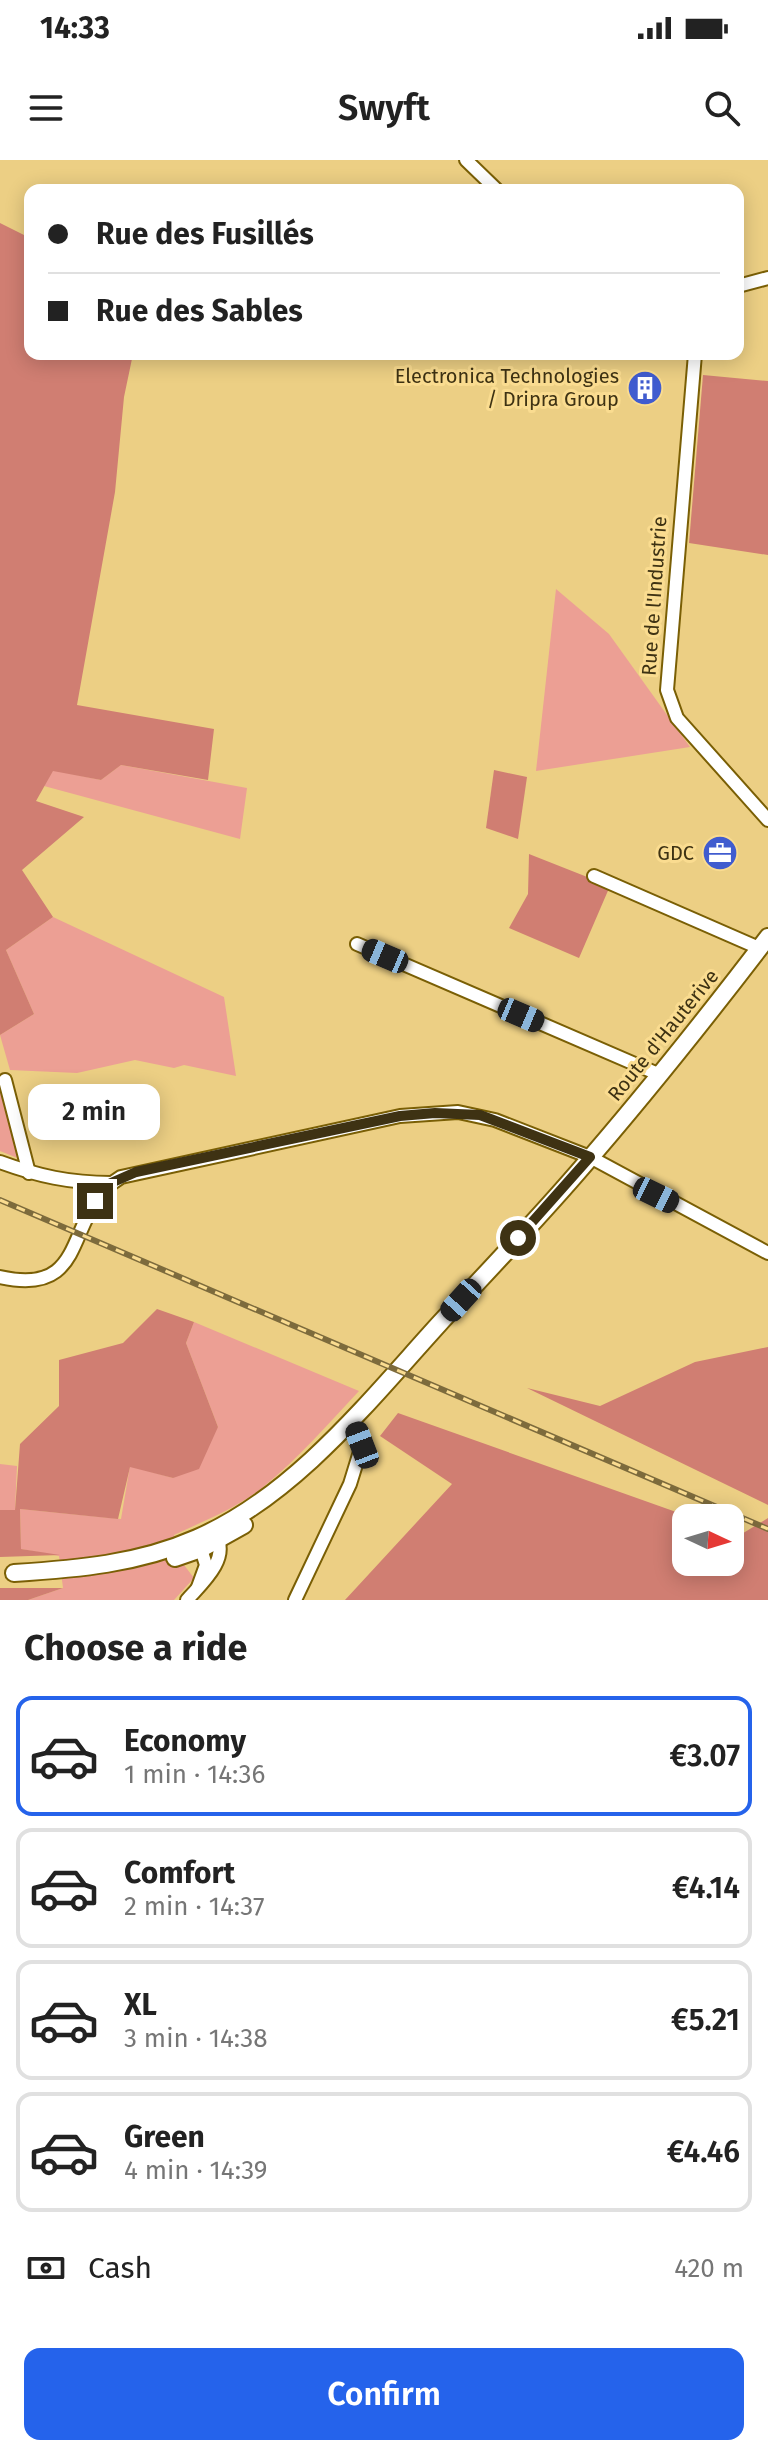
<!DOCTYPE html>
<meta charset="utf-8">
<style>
:root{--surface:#fff;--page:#f2f2f2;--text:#222;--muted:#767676;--line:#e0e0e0;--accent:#2563eb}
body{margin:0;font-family:"Fira Sans",sans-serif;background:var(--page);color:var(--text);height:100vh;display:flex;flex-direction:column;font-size:30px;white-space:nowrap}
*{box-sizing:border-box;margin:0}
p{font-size:26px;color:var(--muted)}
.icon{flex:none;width:44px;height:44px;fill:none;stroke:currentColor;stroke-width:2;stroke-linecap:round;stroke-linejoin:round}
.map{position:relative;height:1440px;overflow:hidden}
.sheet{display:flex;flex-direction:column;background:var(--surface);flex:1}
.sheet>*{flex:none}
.guide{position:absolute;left:24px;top:24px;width:720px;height:176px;border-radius:16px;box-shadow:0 4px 20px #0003;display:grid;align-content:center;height:176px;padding:0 24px;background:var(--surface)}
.needle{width:52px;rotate:94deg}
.fabs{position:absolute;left:672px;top:1344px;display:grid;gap:16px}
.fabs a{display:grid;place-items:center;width:72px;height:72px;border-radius:16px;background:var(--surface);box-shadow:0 4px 20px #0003;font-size:40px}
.end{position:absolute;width:36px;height:36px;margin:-18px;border:10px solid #3e3213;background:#fff;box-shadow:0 0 0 4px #fff}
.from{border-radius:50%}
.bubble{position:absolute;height:56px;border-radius:16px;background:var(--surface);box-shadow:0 4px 20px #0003;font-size:26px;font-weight:600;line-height:56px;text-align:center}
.car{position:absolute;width:24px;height:48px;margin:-24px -12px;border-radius:10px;box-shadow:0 0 6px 2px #0007;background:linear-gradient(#222 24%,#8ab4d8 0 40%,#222 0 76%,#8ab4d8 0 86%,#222 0)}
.guide b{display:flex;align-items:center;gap:28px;height:76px;font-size:30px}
.guide b+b{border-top:2px solid var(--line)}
.guide i{width:20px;height:20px;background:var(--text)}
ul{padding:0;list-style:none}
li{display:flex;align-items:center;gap:24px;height:120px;margin:0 16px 12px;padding:0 8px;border:4px solid var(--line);border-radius:16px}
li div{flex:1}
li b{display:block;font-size:30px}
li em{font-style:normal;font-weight:600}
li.selected{border-color:var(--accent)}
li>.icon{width:72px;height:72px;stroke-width:1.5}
h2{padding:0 24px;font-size:36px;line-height:96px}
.pay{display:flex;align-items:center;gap:20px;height:88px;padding:0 24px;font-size:30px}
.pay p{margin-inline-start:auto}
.cta{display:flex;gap:16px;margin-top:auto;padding:16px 24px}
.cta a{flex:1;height:92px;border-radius:16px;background:var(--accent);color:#fff;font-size:32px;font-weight:600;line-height:92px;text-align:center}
.status{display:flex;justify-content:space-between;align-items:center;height:56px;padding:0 40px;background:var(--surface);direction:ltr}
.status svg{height:22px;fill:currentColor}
header{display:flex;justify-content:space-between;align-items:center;height:104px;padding:0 24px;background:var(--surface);font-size:36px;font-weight:600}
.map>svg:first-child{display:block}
.green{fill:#ec9f94}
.forest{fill:#d07e72}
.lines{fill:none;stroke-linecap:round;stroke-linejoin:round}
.street-casing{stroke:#7a5f05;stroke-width:16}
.secondary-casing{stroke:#7a5f05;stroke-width:20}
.street{stroke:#fff;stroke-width:12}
.secondary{stroke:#fff;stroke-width:16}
.rail-casing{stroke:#7d6b3c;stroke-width:6}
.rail{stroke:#fadc90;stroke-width:3;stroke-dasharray:9;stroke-linecap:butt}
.route{stroke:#3e3213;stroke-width:10}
.labels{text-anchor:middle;stroke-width:6;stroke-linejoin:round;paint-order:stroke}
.poi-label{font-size:20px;fill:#3e3213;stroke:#fadc90;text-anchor:end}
.street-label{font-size:20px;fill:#3e3213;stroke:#fadc90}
</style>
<div class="status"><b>14:33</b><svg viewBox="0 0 49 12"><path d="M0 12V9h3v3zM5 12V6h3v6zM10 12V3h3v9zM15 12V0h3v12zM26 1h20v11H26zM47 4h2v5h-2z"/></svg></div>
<header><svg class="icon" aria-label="menu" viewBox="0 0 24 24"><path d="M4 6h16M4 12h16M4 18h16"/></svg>Swyft<svg class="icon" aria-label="search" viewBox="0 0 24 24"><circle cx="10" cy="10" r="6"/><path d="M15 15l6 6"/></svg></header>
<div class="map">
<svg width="768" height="1440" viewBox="0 0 768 1440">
<rect width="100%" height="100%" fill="#eccf84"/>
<!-- green -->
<g class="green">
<polygon points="556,429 609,474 690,587 536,611"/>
<polygon points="121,605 247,628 240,679 44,626 53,610 101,620"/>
<polygon points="53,757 224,837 236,916 184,905 174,908 135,900 77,913 10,910 0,875 34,854 6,790"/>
<polygon points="0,920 20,999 0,991"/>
<path d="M194,1162l165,69c-31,33 -61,68 -97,97 -26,20 -58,33 -88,47l10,30 10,13 -20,22h-146l35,-12 -4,-32 -38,-7 -1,-40 101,10 9,-53 43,12 45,-51 -32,-84z"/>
<polygon points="0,1304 17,1306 15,1350 0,1350"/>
</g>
<!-- forest -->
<g class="forest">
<polygon points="0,63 30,78 30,194 133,194 124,237 115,332 77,545 214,569 208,620 121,605 101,620 53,611 36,641 84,657 22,710 53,757 6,790 34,854 0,875"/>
<polygon points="703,215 768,221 768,395 689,383"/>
<polygon points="494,610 527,617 518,679 486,668"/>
<polygon points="529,694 610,726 579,798 509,768 528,734"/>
<polygon points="157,1149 194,1162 186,1183 218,1267 199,1309 173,1318 130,1307 118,1359 20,1349 21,1389 60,1395 0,1397 0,1350 15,1350 20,1284 59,1246 59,1200 123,1183"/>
<polygon points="768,1187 768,1345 527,1228 600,1246 695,1202"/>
<polygon points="398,1253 693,1358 686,1358 686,1402 730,1402 730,1371 740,1375 768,1358 768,1440 345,1440 452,1324 380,1276"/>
<polygon points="0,1428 63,1428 28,1440 0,1440"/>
</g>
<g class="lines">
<defs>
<g id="street">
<polyline points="466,0 497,30"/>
<polyline points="738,126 768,118"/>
<polyline points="695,194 667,530 677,558 768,660"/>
<polyline points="594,716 759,788"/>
<polyline points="357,784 658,914"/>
<polyline points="5,920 29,1013"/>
<path d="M0,1002c38,14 70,21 111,21"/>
<path d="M0,1117c93,21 62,-65 121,-100l279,-61 58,-4 37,8 95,37 178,96"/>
<polyline points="198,1427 206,1405 201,1389 205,1386"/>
<path d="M187,1440c14,-16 43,-41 29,-64"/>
<polyline points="295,1440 350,1324 362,1285 350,1260"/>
</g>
<g id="secondary">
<polyline points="175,1398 201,1389 244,1365"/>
<path d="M14,1413c63,-4 124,-9 183,-35 97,-42 172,-137 242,-214 47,-51 94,-100 139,-152 66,-76 129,-155 190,-235"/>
</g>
</defs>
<!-- street casing -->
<use href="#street" class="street-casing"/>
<!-- secondary casing -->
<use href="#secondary" class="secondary-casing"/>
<!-- street -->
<use href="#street" class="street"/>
<!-- secondary -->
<use href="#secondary" class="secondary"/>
<defs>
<polyline id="rail" points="0,1040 768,1369"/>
</defs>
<!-- rail casing -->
<use href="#rail" class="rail-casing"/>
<!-- rail -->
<use href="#rail" class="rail"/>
</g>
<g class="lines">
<!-- route -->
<polyline class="route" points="95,1041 111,1023 136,1012 400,956 435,953 480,955 590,997 518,1078"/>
</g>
<!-- icons -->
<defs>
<symbol id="building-disc" viewBox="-11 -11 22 22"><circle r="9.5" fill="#405ccf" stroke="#fadc90"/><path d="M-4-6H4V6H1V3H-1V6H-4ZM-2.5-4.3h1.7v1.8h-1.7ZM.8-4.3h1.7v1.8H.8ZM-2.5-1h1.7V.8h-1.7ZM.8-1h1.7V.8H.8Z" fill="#fff"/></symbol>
<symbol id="office-disc" viewBox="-11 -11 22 22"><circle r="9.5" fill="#405ccf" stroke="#fadc90"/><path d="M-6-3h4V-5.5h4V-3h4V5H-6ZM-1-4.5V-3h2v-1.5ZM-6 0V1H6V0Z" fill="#fff"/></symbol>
</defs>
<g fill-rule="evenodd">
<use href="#building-disc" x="625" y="208" width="40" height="40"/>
<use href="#office-disc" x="700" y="673" width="40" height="40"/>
</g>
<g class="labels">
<!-- poi labels -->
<g class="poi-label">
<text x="619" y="223">Electronica Technologies<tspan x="619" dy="23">/ Dripra Group</tspan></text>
<text x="694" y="700">GDC</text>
</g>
<!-- street labels -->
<g class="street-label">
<text transform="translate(654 436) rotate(-86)" y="7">Rue de l'Industrie</text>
<text transform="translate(663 875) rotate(-51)" y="7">Route d'Hauterive</text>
</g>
</g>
</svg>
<div class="fabs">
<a><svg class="needle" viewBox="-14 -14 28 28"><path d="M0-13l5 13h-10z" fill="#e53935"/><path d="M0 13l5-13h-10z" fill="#767676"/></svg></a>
</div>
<i class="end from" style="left:518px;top:1078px"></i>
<i class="end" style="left:95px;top:1041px"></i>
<div class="bubble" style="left:28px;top:924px;width:132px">2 min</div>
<i class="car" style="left:385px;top:796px;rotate:293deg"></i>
<i class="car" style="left:521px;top:855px;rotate:113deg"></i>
<i class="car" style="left:656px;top:1035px;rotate:116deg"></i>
<i class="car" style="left:461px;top:1140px;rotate:222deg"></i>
<i class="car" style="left:362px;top:1285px;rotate:339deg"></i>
<div class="guide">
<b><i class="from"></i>Rue des Fusillés</b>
<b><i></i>Rue des Sables</b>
</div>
</div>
<section class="sheet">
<h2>Choose a ride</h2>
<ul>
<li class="selected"><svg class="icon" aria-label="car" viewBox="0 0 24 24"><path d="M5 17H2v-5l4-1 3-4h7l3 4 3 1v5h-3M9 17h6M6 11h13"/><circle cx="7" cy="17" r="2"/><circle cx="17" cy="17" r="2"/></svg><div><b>Economy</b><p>1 min · 14:36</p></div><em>€3.07</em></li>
<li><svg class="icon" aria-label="car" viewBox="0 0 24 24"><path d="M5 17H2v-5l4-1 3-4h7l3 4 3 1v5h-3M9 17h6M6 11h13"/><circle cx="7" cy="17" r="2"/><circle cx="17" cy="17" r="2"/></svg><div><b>Comfort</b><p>2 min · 14:37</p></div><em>€4.14</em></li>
<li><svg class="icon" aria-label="car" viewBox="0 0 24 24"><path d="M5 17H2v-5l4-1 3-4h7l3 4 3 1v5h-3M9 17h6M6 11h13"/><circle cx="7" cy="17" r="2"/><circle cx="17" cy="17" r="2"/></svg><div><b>XL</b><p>3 min · 14:38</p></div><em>€5.21</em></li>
<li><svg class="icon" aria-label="car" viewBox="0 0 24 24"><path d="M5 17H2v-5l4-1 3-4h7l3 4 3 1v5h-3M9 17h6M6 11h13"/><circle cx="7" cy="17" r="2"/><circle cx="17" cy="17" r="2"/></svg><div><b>Green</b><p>4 min · 14:39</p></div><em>€4.46</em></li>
</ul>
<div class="pay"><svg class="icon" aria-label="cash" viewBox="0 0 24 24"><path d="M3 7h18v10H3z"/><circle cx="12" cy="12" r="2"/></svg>Cash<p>420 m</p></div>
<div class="cta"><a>Confirm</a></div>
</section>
